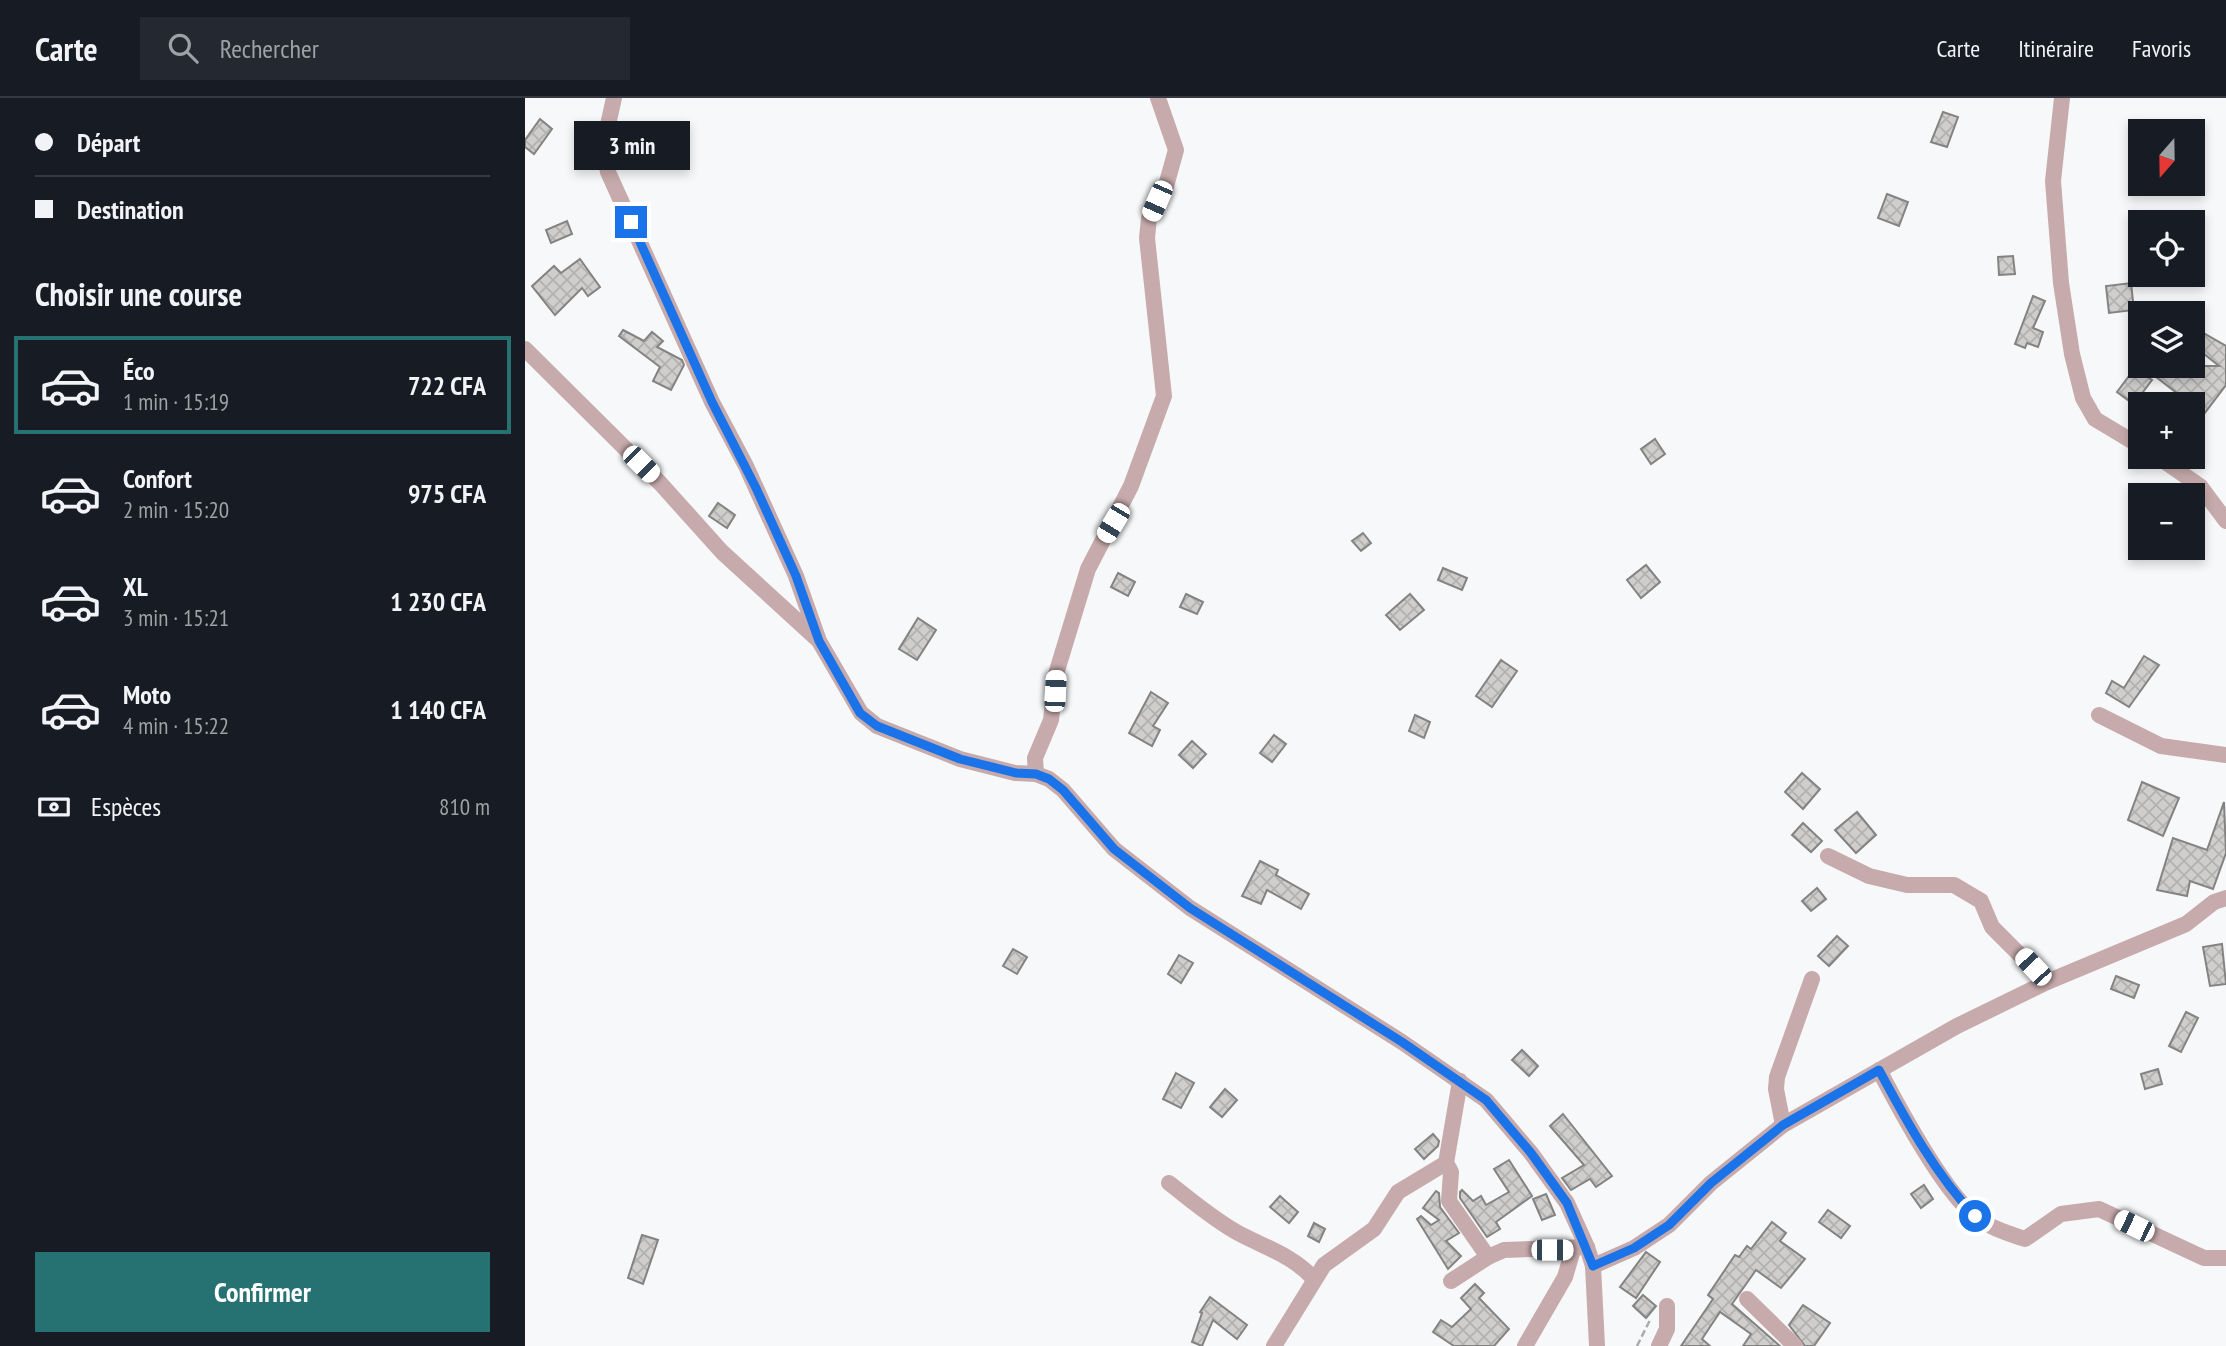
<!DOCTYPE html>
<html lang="fr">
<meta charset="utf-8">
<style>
:root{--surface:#171b24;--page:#242831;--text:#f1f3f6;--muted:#9ea1a6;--line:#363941;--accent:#267172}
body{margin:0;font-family:"PT Sans Narrow",sans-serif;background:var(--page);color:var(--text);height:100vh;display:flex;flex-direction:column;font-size:26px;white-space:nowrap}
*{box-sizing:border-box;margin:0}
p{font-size:23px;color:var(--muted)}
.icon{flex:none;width:38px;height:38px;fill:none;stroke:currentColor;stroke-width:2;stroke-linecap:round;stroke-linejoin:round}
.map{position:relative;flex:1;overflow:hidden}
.sheet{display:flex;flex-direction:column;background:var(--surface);width:525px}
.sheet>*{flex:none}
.guide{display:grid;align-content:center;height:154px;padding:0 35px;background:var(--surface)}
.needle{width:46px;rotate:200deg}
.controls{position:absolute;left:1603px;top:21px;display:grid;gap:14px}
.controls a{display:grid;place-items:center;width:77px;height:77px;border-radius:0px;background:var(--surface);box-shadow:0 4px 10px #0003;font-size:35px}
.end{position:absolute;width:32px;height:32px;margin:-16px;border:9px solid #1a73e8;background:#fff;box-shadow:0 0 0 4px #fff}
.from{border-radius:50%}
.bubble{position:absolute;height:49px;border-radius:0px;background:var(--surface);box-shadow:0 4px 10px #0003;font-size:23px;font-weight:700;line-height:49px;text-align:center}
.car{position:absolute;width:21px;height:42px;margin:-21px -10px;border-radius:9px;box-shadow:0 0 5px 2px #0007;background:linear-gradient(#fff 24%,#345 0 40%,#fff 0 76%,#345 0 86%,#fff 0)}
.guide b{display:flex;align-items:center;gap:24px;height:66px;font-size:26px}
.guide b+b{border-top:2px solid var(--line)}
.guide i{width:18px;height:18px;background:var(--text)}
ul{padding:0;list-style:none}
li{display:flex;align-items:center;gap:21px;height:98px;margin:0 14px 10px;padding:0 21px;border:4px solid transparent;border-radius:0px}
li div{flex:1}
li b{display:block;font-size:26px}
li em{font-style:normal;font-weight:700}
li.selected{border-color:var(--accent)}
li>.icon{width:63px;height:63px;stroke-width:1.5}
h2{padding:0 35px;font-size:32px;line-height:84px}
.pay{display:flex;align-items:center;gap:18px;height:77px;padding:0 35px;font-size:26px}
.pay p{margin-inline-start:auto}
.cta{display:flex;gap:14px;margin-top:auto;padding:14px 35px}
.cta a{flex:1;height:80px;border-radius:0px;background:var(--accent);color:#fff;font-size:28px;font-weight:700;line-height:80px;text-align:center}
header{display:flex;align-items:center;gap:42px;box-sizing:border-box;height:98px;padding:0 35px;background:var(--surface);border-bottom:2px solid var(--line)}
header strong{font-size:33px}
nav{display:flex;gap:38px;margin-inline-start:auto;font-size:24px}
.search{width:490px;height:63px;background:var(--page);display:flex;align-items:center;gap:18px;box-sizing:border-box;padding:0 24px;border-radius:0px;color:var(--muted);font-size:26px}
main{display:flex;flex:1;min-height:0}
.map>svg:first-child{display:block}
.building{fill:url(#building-cross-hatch);stroke:#848382;stroke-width:2}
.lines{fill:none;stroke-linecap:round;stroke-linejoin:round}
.path{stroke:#aaabac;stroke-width:2.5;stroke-dasharray:7 3.5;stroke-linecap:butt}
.street{stroke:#c7abac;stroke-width:16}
.route{stroke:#1a73e8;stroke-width:9}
</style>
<header>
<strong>Carte</strong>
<div class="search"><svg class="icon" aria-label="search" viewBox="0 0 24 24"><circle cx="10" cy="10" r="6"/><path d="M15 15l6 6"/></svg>Rechercher</div>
<nav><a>Carte</a><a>Itinéraire</a><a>Favoris</a></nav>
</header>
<main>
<section class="sheet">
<div class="guide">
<b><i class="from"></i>Départ</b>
<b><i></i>Destination</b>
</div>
<h2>Choisir une course</h2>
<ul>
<li class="selected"><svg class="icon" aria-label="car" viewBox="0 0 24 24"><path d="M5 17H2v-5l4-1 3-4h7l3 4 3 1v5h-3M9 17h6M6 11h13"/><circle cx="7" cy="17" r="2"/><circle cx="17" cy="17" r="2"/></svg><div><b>Éco</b><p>1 min · 15:19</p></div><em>722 CFA</em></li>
<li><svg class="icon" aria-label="car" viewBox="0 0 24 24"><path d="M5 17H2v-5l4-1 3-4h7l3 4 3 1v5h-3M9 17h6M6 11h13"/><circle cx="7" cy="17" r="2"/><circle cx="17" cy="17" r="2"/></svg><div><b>Confort</b><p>2 min · 15:20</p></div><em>975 CFA</em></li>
<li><svg class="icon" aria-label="car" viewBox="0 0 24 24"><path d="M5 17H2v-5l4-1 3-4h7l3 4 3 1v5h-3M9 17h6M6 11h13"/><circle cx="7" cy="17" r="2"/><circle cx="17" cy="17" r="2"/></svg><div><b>XL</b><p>3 min · 15:21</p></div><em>1 230 CFA</em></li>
<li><svg class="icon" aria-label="car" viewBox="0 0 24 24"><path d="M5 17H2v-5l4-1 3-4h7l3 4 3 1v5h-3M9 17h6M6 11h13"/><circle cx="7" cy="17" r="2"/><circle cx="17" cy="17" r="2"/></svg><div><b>Moto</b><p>4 min · 15:22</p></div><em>1 140 CFA</em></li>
</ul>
<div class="pay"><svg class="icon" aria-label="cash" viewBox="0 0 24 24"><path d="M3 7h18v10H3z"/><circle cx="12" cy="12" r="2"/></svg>Espèces<p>810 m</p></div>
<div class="cta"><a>Confirmer</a></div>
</section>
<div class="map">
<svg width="1701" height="1248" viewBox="0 0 1701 1248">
<defs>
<pattern id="building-cross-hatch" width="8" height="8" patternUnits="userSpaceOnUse" patternTransform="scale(1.75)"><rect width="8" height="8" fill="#cfcecd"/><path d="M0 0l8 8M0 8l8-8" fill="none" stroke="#b1b1b0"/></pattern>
</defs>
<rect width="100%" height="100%" fill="#f7f8f9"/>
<!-- building -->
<g class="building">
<polygon points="1418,14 1433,19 1422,49 1406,44"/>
<polygon points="15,21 27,31 9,56 0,49 0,42"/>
<polygon points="1362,96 1383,104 1374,128 1353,120"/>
<polygon points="42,123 47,136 26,145 21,132"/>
<polygon points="1488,158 1490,176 1474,177 1473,159"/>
<polygon points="55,161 75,189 63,198 57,190 30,217 7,188 29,168 36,175"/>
<polygon points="1606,185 1609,212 1584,215 1581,188"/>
<polygon points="1508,198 1520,203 1508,230 1518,234 1513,249 1502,245 1500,250 1490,246"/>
<polygon points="1668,229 1701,248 1701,287 1679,316 1626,275 1632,268 1694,268 1668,247"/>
<polygon points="98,232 119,243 127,234 138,243 132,249 157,262 159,267 146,292 128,283 135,269 94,238"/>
<polygon points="1610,270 1627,282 1615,298 1615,311 1592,294"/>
<polygon points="1130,341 1140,356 1126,366 1116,351"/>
<polygon points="193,405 210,417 202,430 184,418"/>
<polygon points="838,435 846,445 836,453 827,443"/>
<polygon points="1121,467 1135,484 1116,500 1102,482"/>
<polygon points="918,470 942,480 937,492 913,482"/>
<polygon points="593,475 610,484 603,498 586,489"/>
<polygon points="661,496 678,504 672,516 655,509"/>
<polygon points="885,496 899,512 875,532 861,517"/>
<polygon points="393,520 411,532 392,562 374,551"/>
<polygon points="1619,558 1634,567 1604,609 1581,595 1587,583 1599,590"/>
<polygon points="976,562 992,573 967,609 951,598"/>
<polygon points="626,594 643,605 628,628 635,632 627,648 604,635"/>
<polygon points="890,617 905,624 899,640 884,633"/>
<polygon points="749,637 761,646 747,664 735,655"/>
<polygon points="667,643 681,656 668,670 654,657"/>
<polygon points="1277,675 1295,691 1278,711 1260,694"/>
<polygon points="1617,684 1654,700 1638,738 1603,722"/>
<polygon points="1699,704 1701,755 1688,791 1665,783 1662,798 1632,792 1648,740 1682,752"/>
<polygon points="1332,714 1351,737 1331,755 1310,732"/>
<polygon points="1278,725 1297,743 1286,754 1267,737"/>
<polygon points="735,763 753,772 751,777 784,796 776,811 742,792 736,806 717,798"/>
<polygon points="1292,790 1301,801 1286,813 1277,803"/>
<polygon points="1312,838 1323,848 1304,868 1293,858"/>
<polygon points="1697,846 1701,886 1685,888 1678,849"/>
<polygon points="488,851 502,859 492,876 478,868"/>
<polygon points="654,857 668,865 656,885 643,876"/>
<polygon points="1591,878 1614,887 1609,900 1586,891"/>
<polygon points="1661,914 1673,920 1656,954 1644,948"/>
<polygon points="997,952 1013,968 1004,978 987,962"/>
<polygon points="1633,971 1637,986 1620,991 1616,976"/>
<polygon points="651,975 669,985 656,1010 638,1001"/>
<polygon points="700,991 712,1002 697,1019 685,1009"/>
<polygon points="1038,1016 1087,1078 1071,1089 1065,1081 1046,1092 1037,1080 1059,1067 1025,1028"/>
<polygon points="908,1036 914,1043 913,1048 899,1061 890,1051"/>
<polygon points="984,1062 1007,1098 971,1124 975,1131 962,1139 935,1100 935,1094 937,1092 948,1103 956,1098 961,1107 984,1094 969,1071"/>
<polygon points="1399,1087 1408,1101 1396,1110 1386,1096"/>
<polygon points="911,1093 914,1095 915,1109 934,1135 921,1143 936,1158 923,1171 892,1121 896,1118 906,1127 914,1122 898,1110"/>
<polygon points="1021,1096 1030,1117 1017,1122 1008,1101"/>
<polygon points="755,1098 773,1114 764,1125 745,1109"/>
<polygon points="1303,1112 1325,1128 1316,1140 1294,1124"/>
<polygon points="1247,1124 1261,1135 1255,1143 1280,1161 1256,1190 1231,1172 1207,1206 1255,1248 1218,1248 1226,1236 1195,1214 1177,1241 1185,1248 1156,1248 1188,1201 1183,1197 1210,1157 1214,1159 1222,1148 1226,1151"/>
<polygon points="789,1125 800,1131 794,1144 783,1138"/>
<polygon points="117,1137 133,1142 118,1186 103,1180"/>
<polygon points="1121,1154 1135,1164 1111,1200 1095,1189"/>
<polygon points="950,1186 959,1195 954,1200 984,1231 969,1248 929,1248 908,1234 916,1222 927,1229 946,1211 936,1200"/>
<polygon points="1118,1197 1131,1208 1121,1220 1108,1208"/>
<polygon points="685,1199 722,1227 712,1241 688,1222 677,1248 667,1244 677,1215 675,1214"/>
<polygon points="1278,1207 1305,1225 1289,1248 1280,1248 1264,1227"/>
</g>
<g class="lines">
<!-- path -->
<polyline class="path" points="1112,1248 1126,1220"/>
<!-- street -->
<g class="street">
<polyline points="89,0 78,49 83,74 187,304 221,368 271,478 294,543 336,615 352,628 435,661 490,675 511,676 524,681 538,692 589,751 665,810 877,944 961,1002 1006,1055 1042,1105 1062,1149 1068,1168 1072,1248"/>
<polyline points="1537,0 1528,83 1536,185 1547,256 1558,300 1570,321 1615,348"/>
<polyline points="0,251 135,385 197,454 291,540"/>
<polyline points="1633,359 1675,388 1701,423"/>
<polyline points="1574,617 1636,648 1701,657"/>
<polyline points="511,676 510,660 526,622 531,576 563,471 606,388 639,298 622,140 624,120 641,88 651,52 633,0"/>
<polyline points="1303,758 1344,778 1382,787 1429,787 1456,803 1467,829 1522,884"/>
<path d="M1354,972c20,38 64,121 96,146 15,12 32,17 50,23l36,-25 38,-5 105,49h22"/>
<polyline points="935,983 921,1065 926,1074 924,1103 963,1159 979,1152 1062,1149"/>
<polyline points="1258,1027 1251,991 1252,979 1287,881"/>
<path d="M644,1085c22,17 45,37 71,51 27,14 53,22 74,45"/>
<polyline points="1068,1168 1109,1150 1144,1127 1186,1085 1258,1027 1432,928 1522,884 1661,826 1689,804 1701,800"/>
<polyline points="926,1183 963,1159"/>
<polyline points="1222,1201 1270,1248"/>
<polyline points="749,1248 799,1167 849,1131 873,1094 921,1065"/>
<polyline points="1000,1248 1040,1179 1048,1152"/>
<polyline points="1134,1248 1142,1231 1142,1208"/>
</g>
</g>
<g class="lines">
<!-- route -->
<path class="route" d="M106,124l81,180 44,86 40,88 23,65 41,72 17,13 83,33 56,14 20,1 13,5 14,11 51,59 76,59 212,134 84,58 45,53 36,50 26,63 41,-18 35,-23 42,-42 72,-58 96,-55c27,50 56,104 96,146"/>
</g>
</svg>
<div class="controls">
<a><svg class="needle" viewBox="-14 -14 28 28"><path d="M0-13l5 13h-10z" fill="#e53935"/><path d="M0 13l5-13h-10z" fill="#9ea1a6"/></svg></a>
<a><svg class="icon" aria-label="locate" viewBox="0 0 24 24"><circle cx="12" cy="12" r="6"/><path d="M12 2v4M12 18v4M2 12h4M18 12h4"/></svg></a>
<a><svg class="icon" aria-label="layers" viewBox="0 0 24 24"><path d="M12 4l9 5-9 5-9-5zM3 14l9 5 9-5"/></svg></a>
<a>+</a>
<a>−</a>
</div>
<i class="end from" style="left:1450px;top:1118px"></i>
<i class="end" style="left:106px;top:124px"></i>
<div class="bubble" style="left:49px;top:23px;width:116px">3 min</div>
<i class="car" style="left:632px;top:103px;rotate:204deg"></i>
<i class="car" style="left:116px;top:366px;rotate:135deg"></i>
<i class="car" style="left:588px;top:425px;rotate:211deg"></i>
<i class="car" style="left:530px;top:593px;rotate:3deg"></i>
<i class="car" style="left:1508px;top:869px;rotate:317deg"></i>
<i class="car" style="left:1609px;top:1128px;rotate:296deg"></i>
<i class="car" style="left:1027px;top:1152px;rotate:90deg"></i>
</div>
</main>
